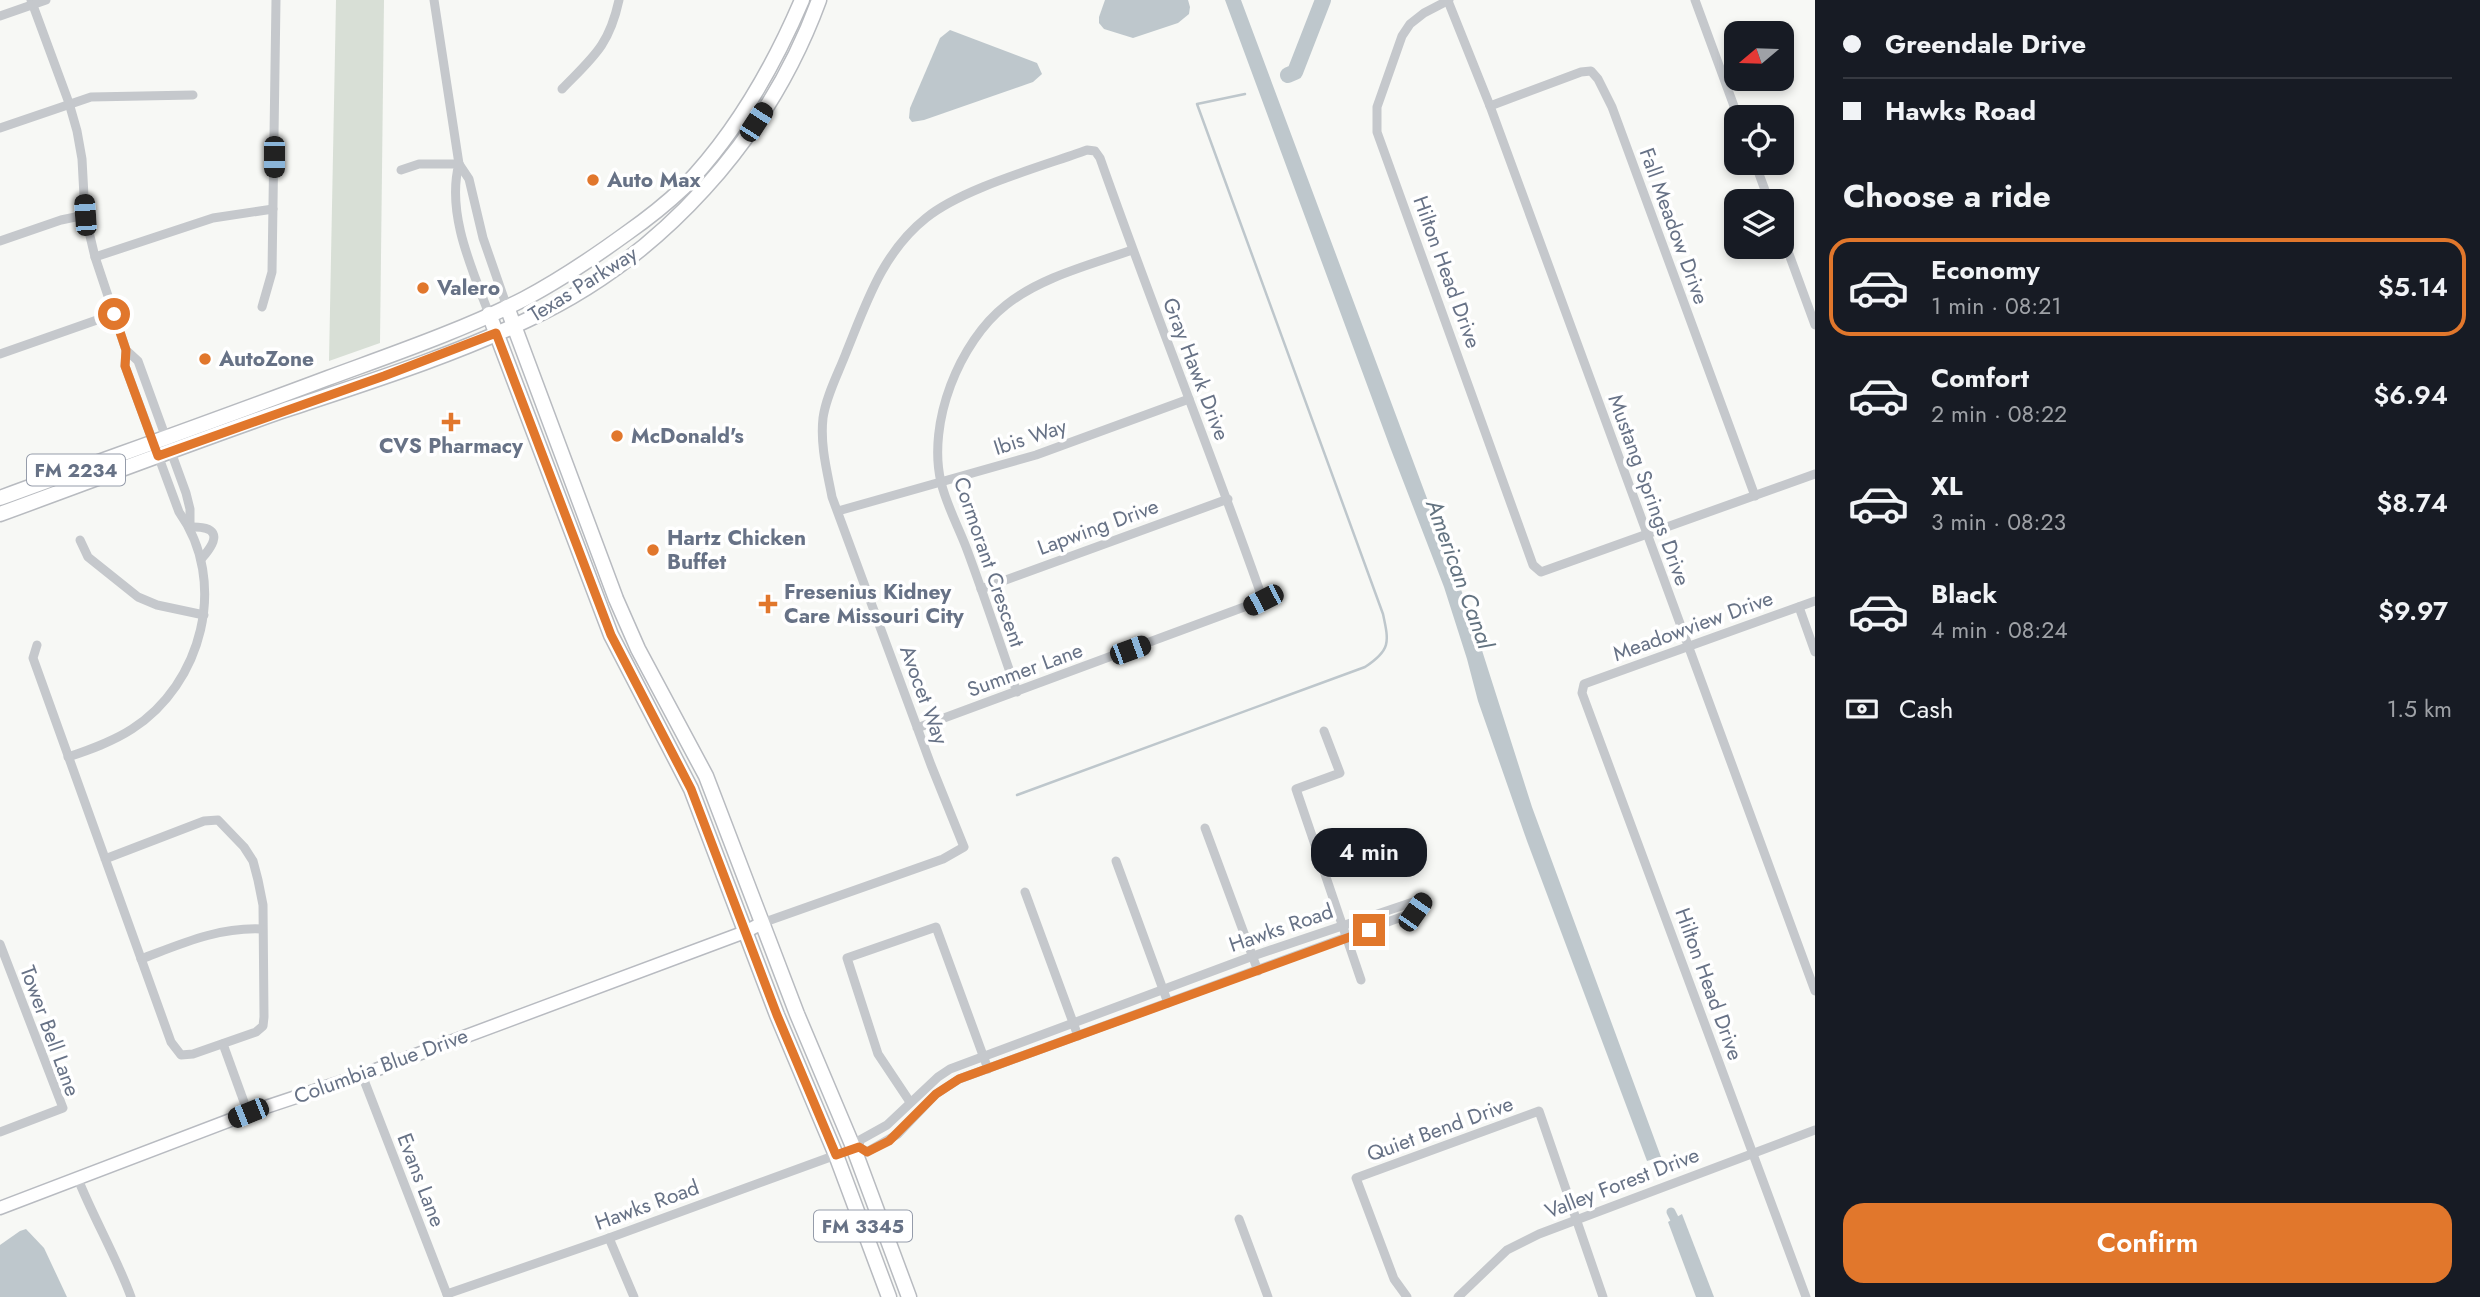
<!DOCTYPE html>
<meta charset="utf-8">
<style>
:root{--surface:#171b24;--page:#20242c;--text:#f1f3f6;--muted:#9ea1a6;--line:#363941;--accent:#e1772c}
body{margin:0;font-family:Jost,sans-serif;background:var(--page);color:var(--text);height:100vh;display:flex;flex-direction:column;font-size:26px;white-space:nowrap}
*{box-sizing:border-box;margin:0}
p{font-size:23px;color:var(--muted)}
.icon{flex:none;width:38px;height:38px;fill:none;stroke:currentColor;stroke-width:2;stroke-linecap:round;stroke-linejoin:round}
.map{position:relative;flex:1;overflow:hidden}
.panel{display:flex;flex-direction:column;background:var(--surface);width:665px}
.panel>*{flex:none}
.banner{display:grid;align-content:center;height:154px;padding:0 28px;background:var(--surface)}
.needle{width:46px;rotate:251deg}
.fabs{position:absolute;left:1724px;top:21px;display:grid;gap:14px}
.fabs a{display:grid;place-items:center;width:70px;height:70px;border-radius:14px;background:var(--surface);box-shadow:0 4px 10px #0003;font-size:35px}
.end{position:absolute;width:32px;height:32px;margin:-16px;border:9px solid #e1772c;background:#fff;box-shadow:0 0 0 4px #fff}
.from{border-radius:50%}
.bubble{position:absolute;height:49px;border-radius:21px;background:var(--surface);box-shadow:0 4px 10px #0003;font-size:23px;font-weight:600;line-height:49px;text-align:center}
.car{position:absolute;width:21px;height:42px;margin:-21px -10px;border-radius:9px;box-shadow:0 0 5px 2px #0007;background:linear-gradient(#222 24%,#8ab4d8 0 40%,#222 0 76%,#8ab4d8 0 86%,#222 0)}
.banner b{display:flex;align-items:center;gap:24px;height:66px;font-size:26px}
.banner b+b{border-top:2px solid var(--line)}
.banner i{width:18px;height:18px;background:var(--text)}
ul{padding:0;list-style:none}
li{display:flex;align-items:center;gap:21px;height:98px;margin:0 14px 10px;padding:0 14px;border:4px solid transparent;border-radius:21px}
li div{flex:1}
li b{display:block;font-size:26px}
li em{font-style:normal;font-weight:600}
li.on{border-color:var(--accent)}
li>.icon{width:63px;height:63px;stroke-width:1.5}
h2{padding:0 28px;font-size:32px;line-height:84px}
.pay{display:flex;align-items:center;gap:18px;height:77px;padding:0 28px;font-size:26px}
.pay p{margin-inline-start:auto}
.cta{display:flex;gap:14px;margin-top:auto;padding:14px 28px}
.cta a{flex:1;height:80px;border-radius:21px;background:var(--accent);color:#fff;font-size:28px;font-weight:600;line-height:80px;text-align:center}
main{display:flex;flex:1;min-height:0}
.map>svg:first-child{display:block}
.green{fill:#d8dfd6}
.water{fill:#bec7cc}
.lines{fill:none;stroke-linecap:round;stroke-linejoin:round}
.stream{stroke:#bec7cc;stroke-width:2.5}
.canal{stroke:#bec7cc;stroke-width:9}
.river{stroke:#bec7cc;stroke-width:16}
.secondary-casing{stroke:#b8bbc1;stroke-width:15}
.primary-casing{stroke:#b8bbc0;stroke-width:17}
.street{stroke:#c5c8cc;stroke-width:9}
.secondary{stroke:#fff;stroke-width:12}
.primary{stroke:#fff;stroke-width:14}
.route{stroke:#e1772c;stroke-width:9}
.poi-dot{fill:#e1772c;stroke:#fff;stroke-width:2.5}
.labels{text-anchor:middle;stroke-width:7;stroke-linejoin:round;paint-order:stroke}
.shield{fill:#fff;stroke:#959caa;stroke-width:2}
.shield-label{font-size:19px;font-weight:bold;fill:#677286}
.poi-label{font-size:21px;font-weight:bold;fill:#677286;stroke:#fff;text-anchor:start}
.street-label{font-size:21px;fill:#677286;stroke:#fff}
.water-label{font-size:23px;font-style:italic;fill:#637381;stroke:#fff}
</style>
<main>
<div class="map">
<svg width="1815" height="1297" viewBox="0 0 1815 1297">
<rect width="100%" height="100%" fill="#f7f8f5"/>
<!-- green -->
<polygon class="green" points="336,0 384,0 380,343 329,361"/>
<!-- water -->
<g class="water">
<polygon points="1105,0 1188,0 1190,7 1189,14 1178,23 1133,38 1104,29 1099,23 1099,17"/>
<polygon points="1225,0 1241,0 1472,619 1532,807 1661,1157 1647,1161 1527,841 1478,701 1467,659 1444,587 1390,447"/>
<polygon points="950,30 1037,63 1042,74 1033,82 924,120 912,122 909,118 910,108 940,38"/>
<polygon points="1682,1214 1714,1297 1696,1297 1668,1222"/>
<polygon points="26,1229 44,1248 67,1297 0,1297 0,1245 20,1231"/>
</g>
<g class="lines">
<!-- stream -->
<path class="stream" d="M1017,795l348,-128c26,-17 24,-25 18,-53l-186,-510 48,-10"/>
<!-- canal -->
<polyline class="canal" points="1671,1212 1678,1226"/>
<!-- river -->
<polyline class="river" points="1288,75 1295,72 1323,0"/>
<defs>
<polyline id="secondary" points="0,1208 254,1111 362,1075 745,932 762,923"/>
<g id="primary">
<polyline points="507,307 616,599 638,649 706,776 797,1014 854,1149 909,1297"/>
<polyline points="489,314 611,635 691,789 777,1015 836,1155 889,1297"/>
<path d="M0,498c109,-40 219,-79 328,-120 65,-24 135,-48 196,-79 36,-19 70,-42 103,-66 20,-14 39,-29 57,-46 52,-54 89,-119 118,-187"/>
<path d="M0,514c93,-34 185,-69 279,-102 83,-28 168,-54 248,-92 134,-62 241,-181 292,-320"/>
</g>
</defs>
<!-- secondary casing -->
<use href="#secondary" class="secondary-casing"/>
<!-- primary casing -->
<use href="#primary" class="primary-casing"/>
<!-- street -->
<g class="street">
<path d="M31,0l38,103 8,28 5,28 3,56 10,42 31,93 -1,16 54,146c50,70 23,172 -47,217 -20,13 -43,21 -64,28"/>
<path d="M434,0l25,164c-13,49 13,105 30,150"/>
<polyline points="1449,0 1424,13 1410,24 1402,36 1377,107 1377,132 1533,565 1541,572 1815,474"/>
<polyline points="1695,0 1738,117"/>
<polyline points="1448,1 1490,106 1815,991"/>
<polyline points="0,16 46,0"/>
<path d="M562,89c31,-32 47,-43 57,-89"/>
<polyline points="1490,106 1581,72 1591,71 1598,79 1612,107 1755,496"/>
<polyline points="0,128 91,97 193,95"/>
<polyline points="1755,163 1769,201"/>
<polyline points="459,164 469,179 483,238 507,307"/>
<polyline points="401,170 419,164 459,164"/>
<polyline points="1782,235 1815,325"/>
<polyline points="0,241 61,220 85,215"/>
<polyline points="95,257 213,218 273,209"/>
<polyline points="262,307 272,272 276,0"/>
<polyline points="126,350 138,361 186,493 190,509 190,526"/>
<polyline points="0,354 114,314"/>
<polyline points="838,511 1036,455 1189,399"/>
<path d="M190,527c30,-1 29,12 12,31"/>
<polyline points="80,540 88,557 138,597 157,605 204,615"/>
<polyline points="981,589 1228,499"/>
<polyline points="1799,607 1815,652"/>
<polyline points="37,645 33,658 171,1042 181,1055 193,1054 256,1032 263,1026 264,1017 263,905 258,880 253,861 244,847 218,820 204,821 105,859"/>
<path d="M1017,692c-17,-48 -33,-97 -51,-145 -8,-21 -20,-43 -25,-65 -14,-59 18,-140 65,-177 35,-28 84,-40 126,-55"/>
<polyline points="1324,731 1340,773 1296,789 1361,980"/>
<polyline points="1205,828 1258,971"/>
<polyline points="1116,861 1168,1003"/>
<polyline points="1025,892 1078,1036"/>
<path d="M762,923l181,-64 21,-12 -33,-82 -99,-268c-5,-26 -12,-52 -9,-79 3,-22 15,-44 23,-65 20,-49 36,-100 80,-135 37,-30 115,-51 161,-68l8,1 5,7c52,148 111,294 163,442l-346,128"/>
<polyline points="0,944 63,1108 0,1132"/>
<path d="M141,959c40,-15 77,-32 121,-30"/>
<polyline points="223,1044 248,1113"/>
<polyline points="362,1075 448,1297"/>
<polyline points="910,1102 878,1054 847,958 936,927 988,1069"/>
<polyline points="859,1147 860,1140 887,1125 938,1077 950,1069 1253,956 1425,898"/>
<path d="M78,1179c16,40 38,77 53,118"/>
<polyline points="1239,1219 1268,1297"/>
<polyline points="609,1238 634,1297"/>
<polyline points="447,1294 609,1238 836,1155 859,1147 867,1152 898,1134 936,1094 959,1079 1415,912 1425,898"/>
<polyline points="1407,1297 1394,1279 1356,1178 1539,1111 1603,1297"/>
<polyline points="1458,1297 1507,1250 1539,1234 1815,1130"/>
<polyline points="1806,1297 1582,693 1584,684 1815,601"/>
</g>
<!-- secondary -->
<use href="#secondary" class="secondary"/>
<!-- primary -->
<use href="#primary" class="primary"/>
</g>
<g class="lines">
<!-- route -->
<polyline class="route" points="114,314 126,350 125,366 158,456 384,376 496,333 611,635 691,789 777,1015 836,1155 859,1147 867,1152 889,1141 936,1094 959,1079 1369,930"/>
</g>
<!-- markers -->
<g class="poi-dot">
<circle cx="593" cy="180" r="7"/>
<circle cx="423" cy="288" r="7"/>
<circle cx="205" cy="359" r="7"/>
<path d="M447.5 411.5h7v7h7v7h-7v7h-7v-7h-7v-7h7z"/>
<circle cx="617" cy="436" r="7"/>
<circle cx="653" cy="550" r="7"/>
<path d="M764.5 593.5h7v7h7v7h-7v7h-7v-7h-7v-7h7z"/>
</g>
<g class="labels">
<!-- shield labels -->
<g class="shield">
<rect x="27" y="454.5" width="98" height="31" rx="5"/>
<rect x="814" y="1210.5" width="98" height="31" rx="5"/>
</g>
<g class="shield-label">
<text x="76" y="477">FM 2234</text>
<text x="863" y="1233">FM 3345</text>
</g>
<!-- poi labels -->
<g class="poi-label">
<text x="607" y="187">Auto Max</text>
<text x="437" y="295">Valero</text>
<text x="219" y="366">AutoZone</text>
<text x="631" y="443">McDonald's</text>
<text x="451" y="453" text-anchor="middle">CVS Pharmacy</text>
<text x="667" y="545">Hartz Chicken<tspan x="667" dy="24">Buffet</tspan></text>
<text x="784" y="599">Fresenius Kidney<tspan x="784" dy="24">Care Missouri City</tspan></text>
</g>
<!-- street labels -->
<g class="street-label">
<text transform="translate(1674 226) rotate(70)" y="7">Fall Meadow Drive</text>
<text transform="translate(1447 272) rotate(70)" y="7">Hilton Head Drive</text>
<text transform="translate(583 284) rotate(-32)" y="7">Texas Parkway</text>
<text transform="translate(1196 369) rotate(69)" y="7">Gray Hawk Drive</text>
<text transform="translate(1030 437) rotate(-18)" y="7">Ibis Way</text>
<text transform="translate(1649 490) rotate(70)" y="7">Mustang Springs Drive</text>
<text transform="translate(1098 527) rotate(-20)" y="7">Lapwing Drive</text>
<text transform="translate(989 562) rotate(71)" y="7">Cormorant Crescent</text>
<text transform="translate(1693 626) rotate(-20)" y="7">Meadowview Drive</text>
<text transform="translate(1025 670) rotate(-20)" y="7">Summer Lane</text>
<text transform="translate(924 695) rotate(70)" y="7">Avocet Way</text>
<text transform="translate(1281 928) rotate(-19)" y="7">Hawks Road</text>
<text transform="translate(1709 984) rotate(70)" y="7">Hilton Head Drive</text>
<text transform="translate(50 1031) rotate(70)" y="7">Tower Bell Lane</text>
<text transform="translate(381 1066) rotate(-20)" y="7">Columbia Blue Drive</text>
<text transform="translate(1440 1129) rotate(-20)" y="7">Quiet Bend Drive</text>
<text transform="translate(421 1180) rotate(69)" y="7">Evans Lane</text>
<text transform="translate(1622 1183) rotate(-21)" y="7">Valley Forest Drive</text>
<text transform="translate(647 1205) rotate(-20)" y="7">Hawks Road</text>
</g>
<!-- water labels -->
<g class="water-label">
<text transform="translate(1460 574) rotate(70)" y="8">American Canal</text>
</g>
</g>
</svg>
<div class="fabs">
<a><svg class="needle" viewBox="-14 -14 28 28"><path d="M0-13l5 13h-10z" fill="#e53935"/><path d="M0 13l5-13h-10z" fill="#9ea1a6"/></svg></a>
<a><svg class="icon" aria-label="locate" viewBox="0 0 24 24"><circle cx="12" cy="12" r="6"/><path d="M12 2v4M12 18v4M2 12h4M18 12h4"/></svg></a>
<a><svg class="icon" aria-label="layers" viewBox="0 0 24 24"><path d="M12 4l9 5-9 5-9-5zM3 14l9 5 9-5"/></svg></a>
</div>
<i class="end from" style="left:114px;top:314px"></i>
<i class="end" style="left:1369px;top:930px"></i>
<div class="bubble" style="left:1311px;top:828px;width:116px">4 min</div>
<i class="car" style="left:756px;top:122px;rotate:33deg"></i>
<i class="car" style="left:274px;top:157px;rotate:180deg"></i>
<i class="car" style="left:85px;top:215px;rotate:356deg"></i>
<i class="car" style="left:1263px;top:600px;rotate:243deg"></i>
<i class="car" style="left:1130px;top:650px;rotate:70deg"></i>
<i class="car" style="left:1415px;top:912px;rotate:35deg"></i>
<i class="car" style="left:248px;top:1113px;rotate:248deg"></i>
</div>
<section class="panel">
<div class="banner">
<b><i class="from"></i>Greendale Drive</b>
<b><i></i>Hawks Road</b>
</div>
<h2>Choose a ride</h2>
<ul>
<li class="on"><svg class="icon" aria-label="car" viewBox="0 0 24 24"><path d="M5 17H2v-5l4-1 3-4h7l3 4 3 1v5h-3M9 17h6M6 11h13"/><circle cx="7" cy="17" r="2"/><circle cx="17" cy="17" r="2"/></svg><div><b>Economy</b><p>1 min · 08:21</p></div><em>$5.14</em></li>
<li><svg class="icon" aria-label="car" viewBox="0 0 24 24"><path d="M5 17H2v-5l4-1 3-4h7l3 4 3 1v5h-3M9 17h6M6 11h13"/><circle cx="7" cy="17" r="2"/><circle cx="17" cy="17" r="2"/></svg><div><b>Comfort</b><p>2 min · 08:22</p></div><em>$6.94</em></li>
<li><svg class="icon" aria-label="car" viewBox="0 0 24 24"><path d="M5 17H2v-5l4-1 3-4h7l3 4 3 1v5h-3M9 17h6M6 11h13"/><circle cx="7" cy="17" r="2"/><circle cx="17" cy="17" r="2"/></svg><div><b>XL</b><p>3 min · 08:23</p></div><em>$8.74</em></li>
<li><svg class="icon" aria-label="car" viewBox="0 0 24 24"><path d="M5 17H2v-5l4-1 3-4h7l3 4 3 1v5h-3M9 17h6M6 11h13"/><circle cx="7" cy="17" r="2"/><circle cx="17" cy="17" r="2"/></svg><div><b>Black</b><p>4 min · 08:24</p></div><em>$9.97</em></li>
</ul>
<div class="pay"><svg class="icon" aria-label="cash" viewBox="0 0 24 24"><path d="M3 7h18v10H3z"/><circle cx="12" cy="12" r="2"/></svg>Cash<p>1.5 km</p></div>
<div class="cta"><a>Confirm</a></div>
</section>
</main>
